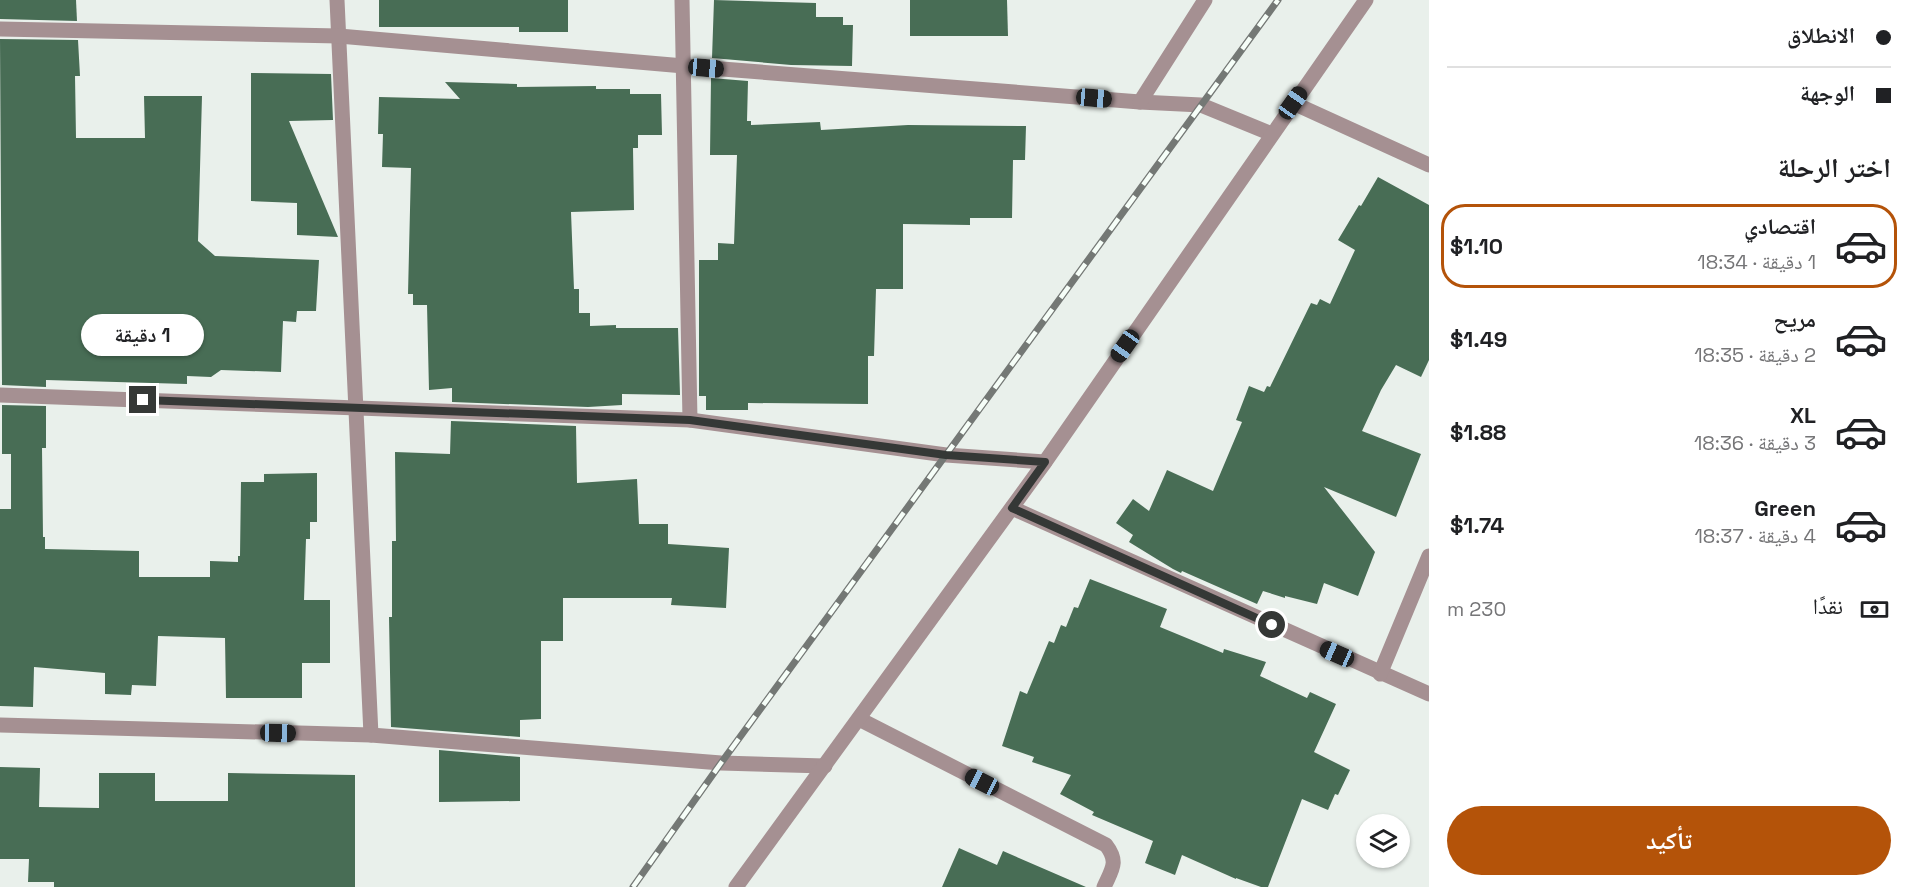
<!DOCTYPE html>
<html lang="ar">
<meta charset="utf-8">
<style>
:root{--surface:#fff;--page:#f6f6f6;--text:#202124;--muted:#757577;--line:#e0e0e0;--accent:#b45309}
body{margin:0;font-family:"Space Grotesk","Noto Naskh Arabic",sans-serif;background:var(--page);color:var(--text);direction:rtl;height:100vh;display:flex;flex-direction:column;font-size:22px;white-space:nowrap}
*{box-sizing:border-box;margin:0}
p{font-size:20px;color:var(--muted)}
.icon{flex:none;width:33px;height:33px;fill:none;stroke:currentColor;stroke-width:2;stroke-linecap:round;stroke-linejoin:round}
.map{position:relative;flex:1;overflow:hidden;direction:ltr}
.sheet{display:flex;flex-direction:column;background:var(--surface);width:480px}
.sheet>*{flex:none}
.hud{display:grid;align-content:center;height:132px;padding:0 18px;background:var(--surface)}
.controls{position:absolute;left:1356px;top:814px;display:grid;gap:12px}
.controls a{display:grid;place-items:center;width:54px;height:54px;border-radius:50%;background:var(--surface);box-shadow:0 2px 4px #0004;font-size:30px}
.end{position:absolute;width:27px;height:27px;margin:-14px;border:8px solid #353836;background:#fff;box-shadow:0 0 0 3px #fff}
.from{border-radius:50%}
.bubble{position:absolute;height:42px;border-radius:21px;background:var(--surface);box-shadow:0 2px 4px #0004;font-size:20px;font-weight:700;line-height:42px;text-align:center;direction:rtl}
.car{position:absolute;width:18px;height:36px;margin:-18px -9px;border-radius:8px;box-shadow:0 0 4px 2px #0007;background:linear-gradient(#222 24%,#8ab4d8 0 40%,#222 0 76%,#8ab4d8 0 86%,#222 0)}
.hud b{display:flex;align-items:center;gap:21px;height:57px;font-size:22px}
.hud b+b{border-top:2px solid var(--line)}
.hud i{width:15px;height:15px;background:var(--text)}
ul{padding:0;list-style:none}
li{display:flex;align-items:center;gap:18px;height:84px;margin:0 12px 9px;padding:0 6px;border:3px solid transparent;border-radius:24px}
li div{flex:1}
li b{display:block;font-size:22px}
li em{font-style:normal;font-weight:700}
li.on{border-color:var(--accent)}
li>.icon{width:54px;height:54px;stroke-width:1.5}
h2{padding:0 18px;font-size:27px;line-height:72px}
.pay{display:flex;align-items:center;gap:15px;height:66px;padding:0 18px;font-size:22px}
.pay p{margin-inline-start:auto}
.button{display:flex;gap:12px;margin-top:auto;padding:12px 18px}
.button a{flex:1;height:69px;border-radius:36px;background:var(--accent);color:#fff;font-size:24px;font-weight:700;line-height:69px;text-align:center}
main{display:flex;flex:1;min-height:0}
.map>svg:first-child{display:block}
.building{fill:#486d55}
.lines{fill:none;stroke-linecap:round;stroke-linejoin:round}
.minor{stroke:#a59092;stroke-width:15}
.rail-casing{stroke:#747875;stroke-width:7}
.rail{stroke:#f6fef8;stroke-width:4.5;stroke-dasharray:14;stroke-linecap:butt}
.route{stroke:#353836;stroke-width:8}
</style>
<main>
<section class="sheet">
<div class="hud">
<b><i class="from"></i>الانطلاق</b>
<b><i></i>الوجهة</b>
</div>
<h2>اختر الرحلة</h2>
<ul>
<li class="on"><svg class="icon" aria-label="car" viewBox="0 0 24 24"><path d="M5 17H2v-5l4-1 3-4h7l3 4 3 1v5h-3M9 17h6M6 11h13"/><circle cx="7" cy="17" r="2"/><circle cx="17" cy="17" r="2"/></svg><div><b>اقتصادي</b><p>1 دقيقة · 18:34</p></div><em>$1.10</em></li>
<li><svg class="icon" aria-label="car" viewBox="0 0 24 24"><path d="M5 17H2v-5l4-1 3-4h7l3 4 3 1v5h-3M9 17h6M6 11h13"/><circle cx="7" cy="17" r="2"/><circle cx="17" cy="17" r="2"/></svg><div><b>مريح</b><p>2 دقيقة · 18:35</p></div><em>$1.49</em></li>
<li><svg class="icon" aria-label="car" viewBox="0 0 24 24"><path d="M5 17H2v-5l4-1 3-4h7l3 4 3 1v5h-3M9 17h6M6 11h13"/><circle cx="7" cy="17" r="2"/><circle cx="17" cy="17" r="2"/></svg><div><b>XL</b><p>3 دقيقة · 18:36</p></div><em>$1.88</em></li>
<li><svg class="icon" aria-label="car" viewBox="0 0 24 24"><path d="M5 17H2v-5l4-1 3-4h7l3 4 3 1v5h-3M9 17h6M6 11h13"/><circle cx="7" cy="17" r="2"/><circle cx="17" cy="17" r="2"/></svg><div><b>Green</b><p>4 دقيقة · 18:37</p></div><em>$1.74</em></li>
</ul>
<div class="pay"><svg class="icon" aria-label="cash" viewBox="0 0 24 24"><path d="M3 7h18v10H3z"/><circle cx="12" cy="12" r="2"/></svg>نقدًا<p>230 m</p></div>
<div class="button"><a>تأكيد</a></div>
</section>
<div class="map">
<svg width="1429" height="887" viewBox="0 0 1429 887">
<rect width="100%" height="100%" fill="#e9f0eb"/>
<!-- building -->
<g class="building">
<polygon points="0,0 76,0 77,21 0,19"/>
<polygon points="379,0 568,0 568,32 519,32 519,27 379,27"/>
<polygon points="714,0 816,3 816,17 843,17 843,25 853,25 852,66 791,65 712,58"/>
<polygon points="910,0 1007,0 1008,36 910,36"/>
<polygon points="0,39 78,40 80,76 75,76 76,138 145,138 144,96 202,96 198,241 215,256 319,260 316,311 297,311 296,322 283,321 281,372 221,370 211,377 187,376 187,384 46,380 46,387 2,385"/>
<polygon points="251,73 331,74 333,120 289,121 338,237 297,235 297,203 251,201"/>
<polygon points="711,78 748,81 747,121 751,121 751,125 820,122 821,130 908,125 1026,126 1025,160 1013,160 1012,218 970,218 970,225 903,224 903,289 876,289 874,356 868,356 868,404 748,403 748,410 706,410 706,396 699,396 699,260 718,260 718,243 734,244 737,155 710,155"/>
<polygon points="445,82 517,84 517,87 596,86 596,89 630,89 630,94 661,94 662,135 638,135 638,148 633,148 634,210 571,212 574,289 579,289 579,313 590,313 590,326 616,325 616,328 678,328 680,395 622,394 622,405 588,407 452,402 452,388 429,390 427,305 413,305 413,294 408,294 411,168 382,167 383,134 378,134 379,97 460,99"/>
<polygon points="1378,177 1429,205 1429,360 1421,377 1396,365 1381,390 1362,431 1421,454 1396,517 1324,487 1375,552 1358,596 1324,583 1317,604 1285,596 1285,598 1263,591 1257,604 1182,571 1181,573 1173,569 1129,542 1133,535 1116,523 1133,499 1149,511 1167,470 1213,491 1242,422 1236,420 1249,386 1264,392 1267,386 1270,387 1311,303 1317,305 1320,299 1330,304 1355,250 1338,240 1359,205 1361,206"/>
<polygon points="2,405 46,406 46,448 42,448 43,537 45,537 45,549 139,551 139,577 210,577 210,561 238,562 238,556 240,556 241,482 264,482 264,474 317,473 317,522 310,522 310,539 306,539 304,600 330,600 330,663 302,663 302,698 226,698 225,638 158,636 156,686 132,685 131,695 105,694 105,673 34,667 33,707 0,706 0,509 11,509 11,454 2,454"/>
<polygon points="451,421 576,426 577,483 637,479 639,524 668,524 668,544 729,548 726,608 671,605 672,598 563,598 563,641 541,641 541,719 520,720 520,737 391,727 389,617 392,617 392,541 396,541 395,452 450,454"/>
<polygon points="1090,579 1167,609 1160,627 1223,653 1224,649 1266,662 1260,676 1307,698 1310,692 1336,704 1314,752 1350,770 1338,795 1335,794 1328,810 1302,799 1268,887 1261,887 1236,878 1236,879 1182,855 1175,875 1145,863 1153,841 1092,815 1094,812 1060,794 1071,775 1032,762 1034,757 1002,746 1020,691 1027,694 1049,641 1054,643 1061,625 1066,627 1074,607 1078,608"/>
<polygon points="439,750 520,757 520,801 439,802"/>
<polygon points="0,767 40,768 39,807 99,808 99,773 155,773 155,801 228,801 228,773 355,775 355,887 54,887 54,882 28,882 29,859 0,859"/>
<polygon points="959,848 997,865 1003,851 1086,887 942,887"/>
</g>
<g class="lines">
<!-- minor -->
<g class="minor">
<polyline points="337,0 371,735"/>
<polyline points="682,0 690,420"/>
<polyline points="0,29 339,36 684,66 1140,102 1201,105 1272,134"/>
<polyline points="1140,102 1205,0"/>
<polyline points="1293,103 1429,165"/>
<polyline points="0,395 690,420 946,455 1045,462"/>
<polyline points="1012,508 1429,694"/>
<polyline points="1380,674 1429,556"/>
<path d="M859,719l247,126c13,17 6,24 -2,42"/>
<polyline points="0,725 371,735 721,763 825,766"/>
<polyline points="736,887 1045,462 1366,0"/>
</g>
<defs>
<polyline id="rail" points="633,887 721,763 1278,0"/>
</defs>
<!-- rail casing -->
<use href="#rail" class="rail-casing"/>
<!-- rail -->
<use href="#rail" class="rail"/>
</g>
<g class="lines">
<!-- route -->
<polyline class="route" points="143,400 690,420 946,455 1045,462 1012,508 1272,625"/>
</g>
</svg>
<div class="controls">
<a><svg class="icon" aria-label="layers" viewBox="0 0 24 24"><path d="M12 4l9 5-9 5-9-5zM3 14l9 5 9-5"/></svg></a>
</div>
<i class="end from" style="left:1272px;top:625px"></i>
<i class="end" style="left:143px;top:400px"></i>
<div class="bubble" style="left:81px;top:314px;width:123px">1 دقيقة</div>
<i class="car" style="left:706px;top:68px;rotate:95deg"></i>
<i class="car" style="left:1094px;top:98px;rotate:95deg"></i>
<i class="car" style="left:1293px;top:103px;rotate:35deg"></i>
<i class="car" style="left:1125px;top:346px;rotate:215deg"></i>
<i class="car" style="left:1337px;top:654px;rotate:294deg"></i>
<i class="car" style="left:278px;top:733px;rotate:91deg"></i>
<i class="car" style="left:982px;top:782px;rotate:297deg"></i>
</div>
</main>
